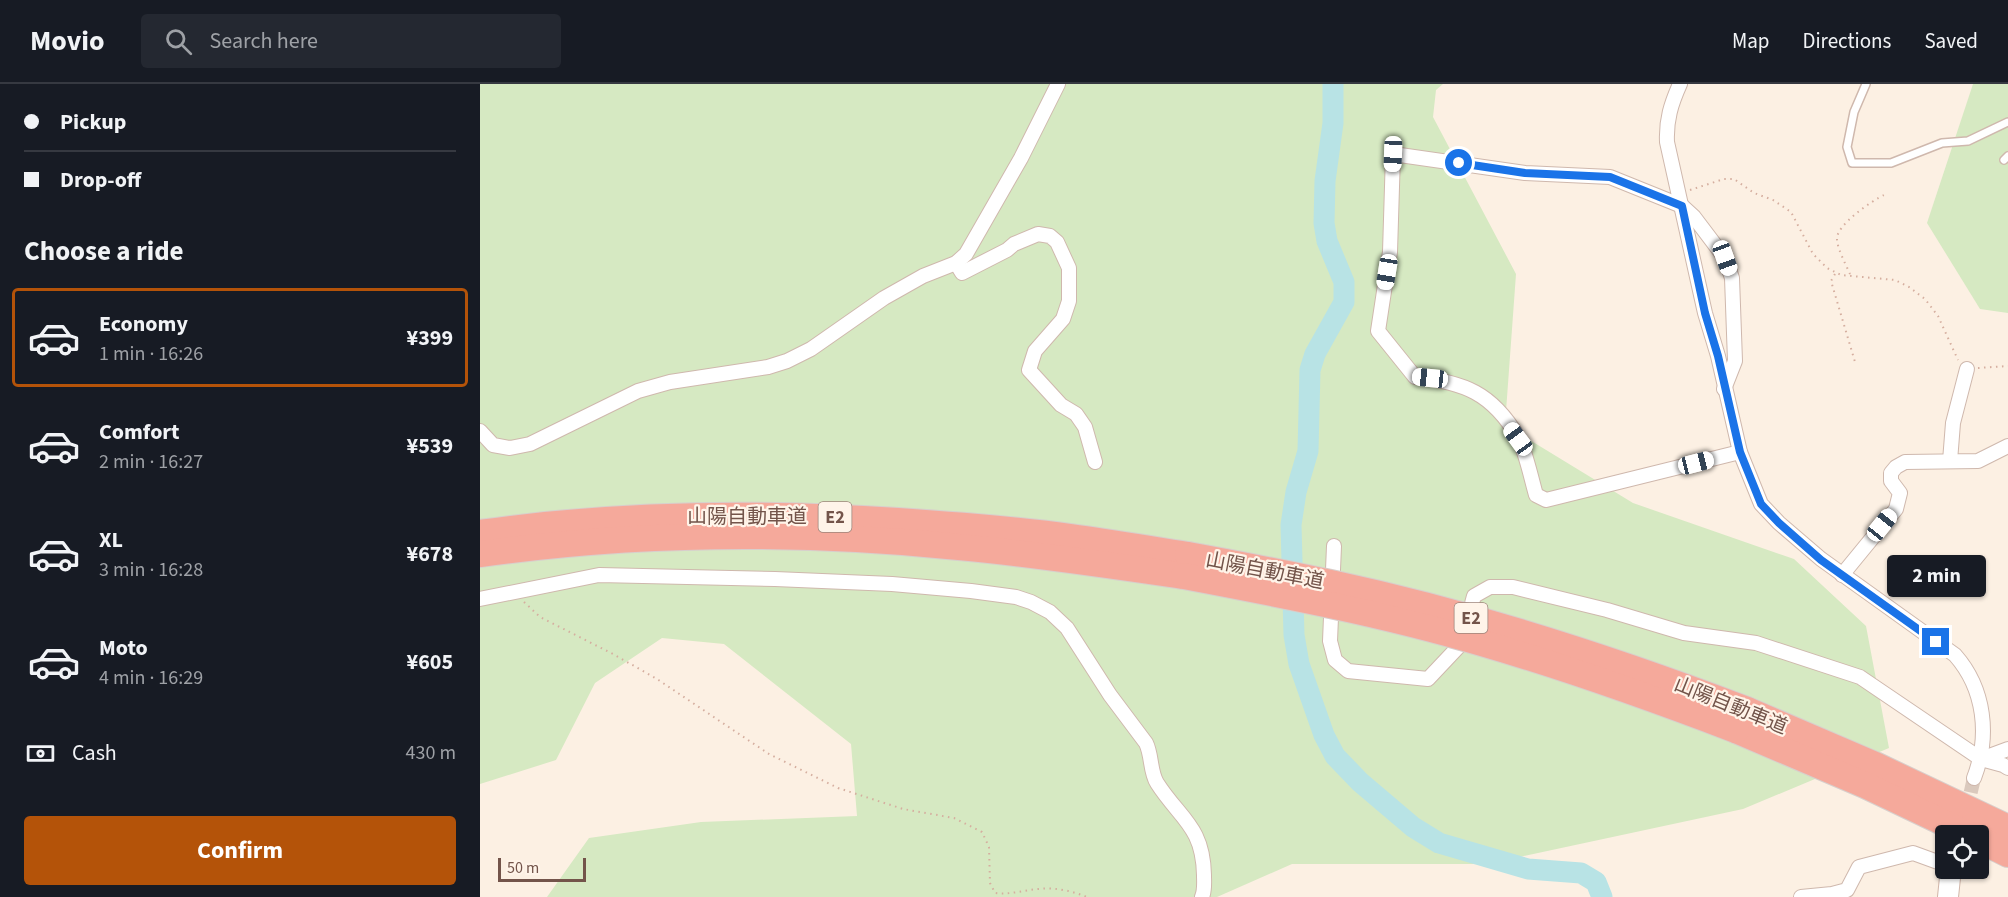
<!DOCTYPE html>
<meta charset="utf-8">
<style>
:root{--surface:#171b24;--page:#242831;--text:#f1f3f6;--muted:#9ea1a6;--line:#363941;--accent:#b45309}
body{margin:0;font-family:"Source Sans 3","Noto Sans JP",sans-serif;background:var(--page);color:var(--text);height:100vh;display:flex;flex-direction:column;font-size:22px;white-space:nowrap}
*{box-sizing:border-box;margin:0}
p{font-size:20px;color:var(--muted)}
.icon{flex:none;width:33px;height:33px;fill:none;stroke:currentColor;stroke-width:2;stroke-linecap:round;stroke-linejoin:round}
.map{position:relative;flex:1;overflow:hidden}
.panel{display:flex;flex-direction:column;background:var(--surface);width:480px}
.panel>*{flex:none}
.guide{display:grid;align-content:center;height:132px;padding:0 24px;background:var(--surface)}
.fabs{position:absolute;left:1455px;top:741px;display:grid;gap:12px}
.fabs a{display:grid;place-items:center;width:54px;height:54px;border-radius:6px;background:var(--surface);box-shadow:0 2px 4px #0004;font-size:30px}
.scale{position:absolute;left:18px;bottom:15px;width:88px;box-sizing:border-box;padding-left:6px;border:3px solid #73544a;border-top:0;font-size:16px;line-height:21px;white-space:nowrap;color:#73544a;-webkit-text-stroke:4px #fff4e9;paint-order:stroke}
.end{position:absolute;width:27px;height:27px;margin:-14px;border:8px solid #1a73e8;background:#fff;box-shadow:0 0 0 3px #fff}
.from{border-radius:50%}
.bubble{position:absolute;height:42px;border-radius:6px;background:var(--surface);box-shadow:0 2px 4px #0004;font-size:20px;font-weight:700;line-height:42px;text-align:center}
.car{position:absolute;width:18px;height:36px;margin:-18px -9px;border-radius:8px;box-shadow:0 0 4px 2px #0007;background:linear-gradient(#fff 24%,#345 0 40%,#fff 0 76%,#345 0 86%,#fff 0)}
.guide b{display:flex;align-items:center;gap:21px;height:57px;font-size:22px}
.guide b+b{border-top:2px solid var(--line)}
.guide i{width:15px;height:15px;background:var(--text)}
ul{padding:0;list-style:none}
li{display:flex;align-items:center;gap:18px;height:99px;margin:0 12px 9px;padding:0 12px;border:3px solid transparent;border-radius:6px}
li div{flex:1}
li b{display:block;font-size:22px}
li em{font-style:normal;font-weight:700}
li.current{border-color:var(--accent)}
li>.icon{width:54px;height:54px;stroke-width:1.5}
h2{padding:0 24px;font-size:27px;line-height:72px}
.pay{display:flex;align-items:center;gap:15px;height:66px;padding:0 24px;font-size:22px}
.pay p{margin-inline-start:auto}
.button{display:flex;gap:12px;margin-top:auto;padding:12px 24px}
.button a{flex:1;height:69px;border-radius:6px;background:var(--accent);color:#fff;font-size:24px;font-weight:700;line-height:69px;text-align:center}
header{display:flex;align-items:center;gap:36px;box-sizing:border-box;height:84px;padding:0 30px;background:var(--surface);border-bottom:2px solid var(--line)}
header strong{font-size:28px}
nav{display:flex;gap:33px;margin-inline-start:auto;font-size:21px}
.search{width:420px;height:54px;background:var(--page);display:flex;align-items:center;gap:15px;box-sizing:border-box;padding:0 21px;border-radius:6px;color:var(--muted);font-size:22px}
main{display:flex;flex:1;min-height:0}
.map>svg:first-child{display:block}
.green{fill:#d6e9c2}
.lines{fill:none;stroke-linecap:round;stroke-linejoin:round}
.river{stroke:#b8e3e5;stroke-width:21}
.street-tunnel{stroke:#dac9bd;stroke-width:14;stroke-dasharray:14 7;stroke-linecap:butt}
.lane-casing{stroke:#cfb8ad;stroke-width:10}
.street-casing{stroke:#cfb8ad;stroke-width:16}
.secondary-casing{stroke:#d2b7aa;stroke-width:22}
.highway-casing{stroke:#d8cfcc;stroke-width:28}
.path{stroke:#d5ae9f;stroke-width:2;stroke-dasharray:1.5 4.5;stroke-linecap:butt}
.lane{stroke:#fff;stroke-width:7}
.street{stroke:#fff;stroke-width:14}
.secondary{stroke:#fff;stroke-width:20}
.highway{stroke:#f5a99b;stroke-width:26}
.highway-bridge-casing{stroke:#d8cfcc;stroke-width:28;stroke-linecap:butt}
.highway-bridge{stroke:#f5a99b;stroke-width:26}
.route{stroke:#1a73e8;stroke-width:8}
.labels{text-anchor:middle;stroke-width:4.5;stroke-linejoin:round;paint-order:stroke}
.shield{fill:#fff4e9;stroke:#9d847a;stroke-width:1.5}
.shield-label{font-size:18px;font-weight:bold;fill:#73544a}
.street-label{font-size:20px;fill:#73544a;stroke:#fff4e9}
</style>
<header>
<strong>Movio</strong>
<div class="search"><svg class="icon" aria-label="search" viewBox="0 0 24 24"><circle cx="10" cy="10" r="6"/><path d="M15 15l6 6"/></svg>Search here</div>
<nav><a>Map</a><a>Directions</a><a>Saved</a></nav>
</header>
<main>
<section class="panel">
<div class="guide">
<b><i class="from"></i>Pickup</b>
<b><i></i>Drop-off</b>
</div>
<h2>Choose a ride</h2>
<ul>
<li class="current"><svg class="icon" aria-label="car" viewBox="0 0 24 24"><path d="M5 17H2v-5l4-1 3-4h7l3 4 3 1v5h-3M9 17h6M6 11h13"/><circle cx="7" cy="17" r="2"/><circle cx="17" cy="17" r="2"/></svg><div><b>Economy</b><p>1 min · 16:26</p></div><em>¥399</em></li>
<li><svg class="icon" aria-label="car" viewBox="0 0 24 24"><path d="M5 17H2v-5l4-1 3-4h7l3 4 3 1v5h-3M9 17h6M6 11h13"/><circle cx="7" cy="17" r="2"/><circle cx="17" cy="17" r="2"/></svg><div><b>Comfort</b><p>2 min · 16:27</p></div><em>¥539</em></li>
<li><svg class="icon" aria-label="car" viewBox="0 0 24 24"><path d="M5 17H2v-5l4-1 3-4h7l3 4 3 1v5h-3M9 17h6M6 11h13"/><circle cx="7" cy="17" r="2"/><circle cx="17" cy="17" r="2"/></svg><div><b>XL</b><p>3 min · 16:28</p></div><em>¥678</em></li>
<li><svg class="icon" aria-label="car" viewBox="0 0 24 24"><path d="M5 17H2v-5l4-1 3-4h7l3 4 3 1v5h-3M9 17h6M6 11h13"/><circle cx="7" cy="17" r="2"/><circle cx="17" cy="17" r="2"/></svg><div><b>Moto</b><p>4 min · 16:29</p></div><em>¥605</em></li>
</ul>
<div class="pay"><svg class="icon" aria-label="cash" viewBox="0 0 24 24"><path d="M3 7h18v10H3z"/><circle cx="12" cy="12" r="2"/></svg>Cash<p>430 m</p></div>
<div class="button"><a>Confirm</a></div>
</section>
<div class="map">
<svg width="1528" height="813" viewBox="0 0 1528 813">
<rect width="100%" height="100%" fill="#fcf0e3"/>
<!-- green -->
<g class="green">
<polygon points="0,0 963,0 956,6 953,33 1036,190 1025,341 1153,419 1314,475 1386,542 1409,664 1263,725 1007,780 812,780 737,813 67,813 109,754 221,738 377,732 371,660 244,560 182,554 115,599 76,676 0,700"/>
<polygon points="1493,0 1528,0 1528,229 1500,225 1447,139"/>
</g>
<g class="lines">
<!-- river -->
<polyline class="river" points="853,0 853,39 845,97 844,139 847,157 864,198 864,218 835,270 830,286 828,367 816,408 811,441 814,551 819,580 844,651 855,672 880,698 933,743 959,759 1048,785 1101,789 1116,798 1122,813"/>
<!-- street-tunnel -->
<polyline class="street-tunnel" points="1486,729 1494,694"/>
<defs>
<g id="lane">
<polyline points="1386,0 1374,28 1367,63 1372,79 1411,79 1462,59 1488,57 1528,38"/>
<polyline points="1524,76 1528,72"/>
</g>
<g id="street">
<path d="M1200,0c-9,20 -14,36 -13,58l38,171 13,43 22,96 21,52 18,19 42,36 134,96c30,34 35,81 19,123"/>
<polyline points="476,179 482,189 527,166 534,160 558,150 570,152 577,158 589,184 589,217 583,235 555,267 549,286 581,321 596,330 605,343 615,378"/>
<path d="M1244,305l11,-28 -3,-83 -7,-20 -31,-41 -12,-11 -72,-29 -85,-4 -132,-19 -3,98 -12,79 37,46c49,5 77,16 103,60 8,15 13,41 18,58l10,5 194,-48"/>
<polyline points="0,347 13,361 30,364 50,360 158,307 190,298 288,283 307,277 331,265 404,214 443,192 476,179 486,170 541,74 578,0"/>
<polyline points="1470,377 1473,339 1487,285"/>
<polyline points="854,462 850,557 855,576 868,587 948,595 981,560 994,512 1010,503 1033,503 1127,526 1204,549 1276,559 1380,593 1501,675 1523,681 1528,684"/>
<polyline points="1362,491 1416,425 1420,409 1411,397 1411,389 1416,383 1425,378 1498,377 1528,362"/>
<path d="M0,515l119,-24 176,4 117,5 79,7 45,6 15,5 19,10 17,16 43,67 36,48c6,12 4,29 11,40 23,36 46,43 47,92 0,8 1,15 -2,22"/>
<polyline points="1501,675 1528,665"/>
<polyline points="1321,813 1352,810 1367,806 1379,783 1433,769 1466,781"/>
</g>
<polyline id="secondary" points="1468,813 1471,784"/>
<g id="highway">
<path d="M0,449c139,-20 279,-21 418,-12 58,4 116,8 173,16 39,5 78,12 117,18"/>
<path d="M0,470c158,-22 321,-23 479,-7 76,7 150,18 225,29"/>
<polyline points="1267,626 1395,681 1528,744"/>
<polyline points="1256,646 1385,701 1492,752"/>
<polyline points="1498,755 1528,770"/>
</g>
</defs>
<!-- lane casing -->
<use href="#lane" class="lane-casing"/>
<!-- street casing -->
<use href="#street" class="street-casing"/>
<!-- secondary casing -->
<use href="#secondary" class="secondary-casing"/>
<!-- highway casing -->
<use href="#highway" class="highway-casing"/>
<!-- path -->
<g class="path">
<polyline points="1210,106 1244,95 1254,95 1274,109 1293,116 1311,128 1333,170 1347,184 1361,191 1415,196 1429,203 1445,215 1458,232 1478,276"/>
<polyline points="1355,190 1351,197 1375,278"/>
<path d="M1370,190c-4,-9 -13,-26 -13,-35 -1,-14 36,-39 47,-44"/>
<polyline points="1498,284 1528,282"/>
<path d="M44,518l16,15 73,37 44,25 112,75 69,34 65,21 51,9 28,14 7,15 1,36 5,10c15,2 29,-3 44,-4 16,-2 33,2 48,8"/>
</g>
<!-- lane -->
<use href="#lane" class="lane"/>
<!-- street -->
<use href="#street" class="street"/>
<!-- secondary -->
<use href="#secondary" class="secondary"/>
<!-- highway -->
<use href="#highway" class="highway"/>
<defs>
<g id="highway-bridge">
<path d="M708,471c49,9 98,18 147,29 140,30 278,75 412,126"/>
<path d="M704,492c100,19 200,38 298,67 86,25 170,55 254,87"/>
</g>
</defs>
<!-- highway-bridge casing -->
<use href="#highway-bridge" class="highway-bridge-casing"/>
<!-- highway-bridge -->
<use href="#highway-bridge" class="highway-bridge"/>
</g>
<g class="lines">
<!-- route -->
<polyline class="route" points="979,79 1045,89 1130,93 1202,122 1225,229 1238,272 1260,368 1281,420 1299,439 1341,476 1456,558"/>
</g>
<g class="labels">
<!-- shield labels -->
<g class="shield">
<rect x="338.5" y="418" width="33" height="30" rx="4.5"/>
<rect x="974.5" y="519" width="33" height="30" rx="4.5"/>
</g>
<g class="shield-label">
<text x="355" y="439">E2</text>
<text x="991" y="540">E2</text>
</g>
<!-- street labels -->
<g class="street-label">
<text x="267" y="439">山陽自動車道</text>
<text transform="translate(785 486) rotate(11)" y="7">山陽自動車道</text>
<text transform="translate(1251 621) rotate(22)" y="7">山陽自動車道</text>
</g>
</g>
</svg>
<div class="fabs">
<a><svg class="icon" aria-label="locate" viewBox="0 0 24 24"><circle cx="12" cy="12" r="6"/><path d="M12 2v4M12 18v4M2 12h4M18 12h4"/></svg></a>
</div>
<div class="scale">50 m</div>
<i class="end from" style="left:979px;top:79px"></i>
<i class="end" style="left:1456px;top:558px"></i>
<div class="bubble" style="left:1407px;top:471px;width:99px">2 min</div>
<i class="car" style="left:913px;top:70px;rotate:182deg"></i>
<i class="car" style="left:1245px;top:174px;rotate:160deg"></i>
<i class="car" style="left:907px;top:188px;rotate:189deg"></i>
<i class="car" style="left:950px;top:294px;rotate:276deg"></i>
<i class="car" style="left:1038px;top:355px;rotate:324deg"></i>
<i class="car" style="left:1216px;top:379px;rotate:76deg"></i>
<i class="car" style="left:1402px;top:441px;rotate:39deg"></i>
</div>
</main>
